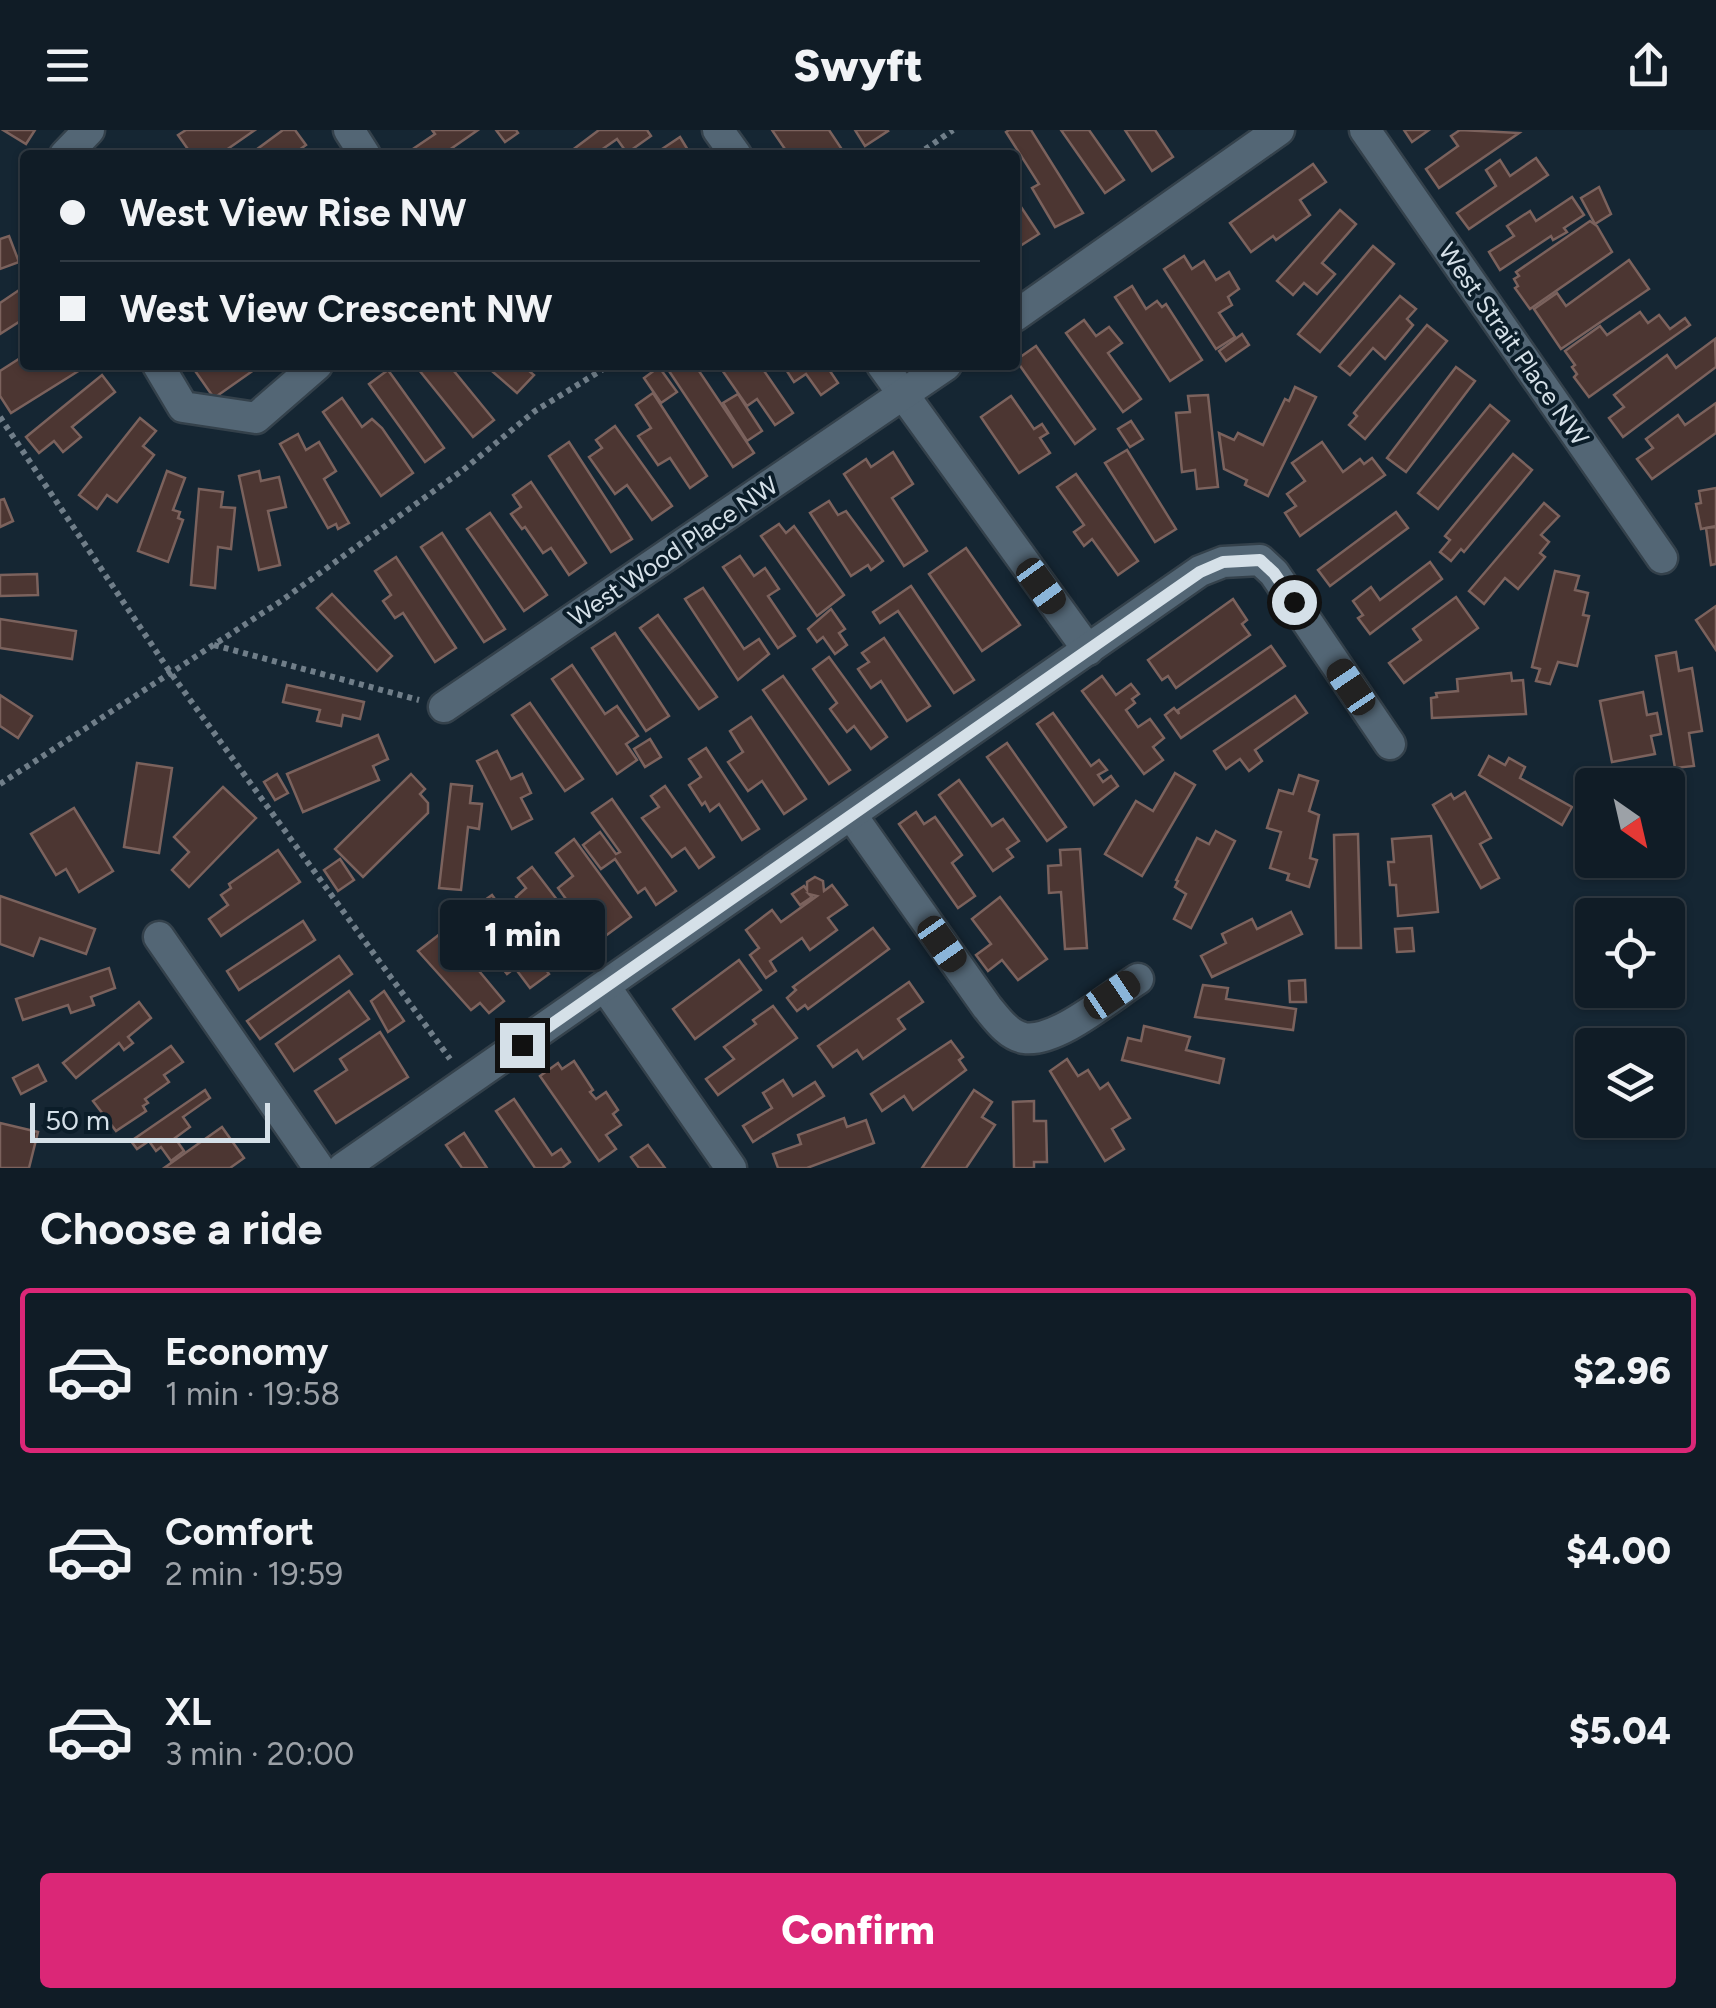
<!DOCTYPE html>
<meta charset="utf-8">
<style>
:root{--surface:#101c26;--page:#1e2932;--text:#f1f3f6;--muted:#9ca1a7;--line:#303a43;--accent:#db2777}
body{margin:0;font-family:Figtree,sans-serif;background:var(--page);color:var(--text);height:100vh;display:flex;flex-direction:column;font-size:38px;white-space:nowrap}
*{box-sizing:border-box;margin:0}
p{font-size:32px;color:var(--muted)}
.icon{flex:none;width:55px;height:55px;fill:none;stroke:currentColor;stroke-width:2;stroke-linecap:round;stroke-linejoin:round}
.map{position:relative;height:1038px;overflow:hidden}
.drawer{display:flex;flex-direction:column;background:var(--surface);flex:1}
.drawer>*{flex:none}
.banner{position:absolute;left:20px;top:20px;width:1000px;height:220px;border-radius:10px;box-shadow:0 2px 8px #0004,0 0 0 2px var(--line);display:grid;align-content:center;height:220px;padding:0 40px;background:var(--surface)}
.needle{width:65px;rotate:146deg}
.controls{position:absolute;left:1575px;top:638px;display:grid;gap:20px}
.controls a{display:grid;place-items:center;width:110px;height:110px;border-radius:10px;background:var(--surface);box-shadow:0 2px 8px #0004,0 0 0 2px var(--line);font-size:50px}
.scale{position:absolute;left:30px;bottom:25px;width:240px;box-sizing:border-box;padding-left:10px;border:5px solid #d5e0e8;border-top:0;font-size:28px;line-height:35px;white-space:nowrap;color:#d5e0e8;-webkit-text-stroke:8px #0b1d29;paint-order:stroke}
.end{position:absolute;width:45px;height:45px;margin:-22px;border:12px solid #d5e0e8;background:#111;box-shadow:0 0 0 5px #111}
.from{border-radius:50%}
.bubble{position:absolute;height:70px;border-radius:10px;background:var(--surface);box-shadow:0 2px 8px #0004,0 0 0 2px var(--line);font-size:32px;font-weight:800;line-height:70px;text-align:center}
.car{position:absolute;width:30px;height:60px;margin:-30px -15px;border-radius:12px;box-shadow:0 0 8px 2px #0007;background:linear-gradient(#222 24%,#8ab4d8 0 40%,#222 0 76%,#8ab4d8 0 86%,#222 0)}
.banner b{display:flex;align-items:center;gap:35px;height:95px;font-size:38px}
.banner b+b{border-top:2px solid var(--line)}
.banner i{width:25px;height:25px;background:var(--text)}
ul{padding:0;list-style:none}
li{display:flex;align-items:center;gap:30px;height:165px;margin:0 20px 15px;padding:0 20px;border:5px solid transparent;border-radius:10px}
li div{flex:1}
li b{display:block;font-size:38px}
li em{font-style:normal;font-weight:800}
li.on{border-color:var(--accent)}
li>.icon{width:90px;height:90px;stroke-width:1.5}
h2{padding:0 40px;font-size:45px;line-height:120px}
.primary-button{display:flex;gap:20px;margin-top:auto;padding:20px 40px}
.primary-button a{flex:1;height:115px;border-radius:10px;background:var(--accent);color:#fff;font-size:40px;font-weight:800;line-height:115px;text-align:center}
header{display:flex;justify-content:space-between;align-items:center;height:130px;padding:0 40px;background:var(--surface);font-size:45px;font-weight:800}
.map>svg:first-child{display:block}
.building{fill:#4c3632;stroke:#7b625d;stroke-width:2.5}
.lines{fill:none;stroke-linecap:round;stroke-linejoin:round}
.street-casing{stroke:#34414b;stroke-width:35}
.path{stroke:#707e89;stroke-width:6;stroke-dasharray:5 5;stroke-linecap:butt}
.street{stroke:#536675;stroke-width:30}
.route{stroke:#d5e0e8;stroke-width:12}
.labels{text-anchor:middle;stroke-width:8;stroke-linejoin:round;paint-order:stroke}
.street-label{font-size:25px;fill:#d5e0e8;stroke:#0b1d29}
</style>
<header><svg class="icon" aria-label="menu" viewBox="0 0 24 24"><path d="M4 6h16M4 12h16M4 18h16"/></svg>Swyft<svg class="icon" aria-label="share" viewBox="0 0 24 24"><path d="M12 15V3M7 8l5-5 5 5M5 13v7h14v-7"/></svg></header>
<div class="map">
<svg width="1716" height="1038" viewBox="0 0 1716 1038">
<rect width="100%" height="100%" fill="#152633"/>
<!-- building -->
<g class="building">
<polygon points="3,0 35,0 26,14"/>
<polygon points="186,0 255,0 219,25 192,25 178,5"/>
<polygon points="283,0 295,0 306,15 292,25 249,25"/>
<polygon points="432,0 478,0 442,25 409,25 407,23 435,4"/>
<polygon points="496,0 516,0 518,3 505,12"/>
<polygon points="599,0 647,0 651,6 627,23 617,9 594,25 574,25 571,21"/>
<polygon points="772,0 829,0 843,21 836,25 789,25"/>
<polygon points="855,0 887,0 888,1 865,16"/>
<polygon points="1009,0 1031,0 1083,83 1055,97 1032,58 1039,54 1006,2"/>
<polygon points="1061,0 1089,0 1124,50 1105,63"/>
<polygon points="1125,0 1155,0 1173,27 1152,41"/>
<polygon points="1404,0 1429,0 1412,12"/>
<polygon points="1460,0 1519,3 1439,58 1426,39 1458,16 1451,6"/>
<polygon points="680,7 691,25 653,25"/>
<polygon points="1536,28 1548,45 1469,99 1457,83 1496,56 1486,40 1500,30 1510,46"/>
<polygon points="1313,34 1326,52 1300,70 1310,85 1276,110 1273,106 1251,122 1230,93"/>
<polygon points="1599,57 1611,84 1595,94 1581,68"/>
<polygon points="1572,67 1584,85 1564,98 1567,102 1553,110 1551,106 1500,140 1489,122 1514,106 1507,96 1530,81 1536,91"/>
<polygon points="1015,68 1039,104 1020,116 1015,109"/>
<polygon points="1340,80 1356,94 1322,133 1335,144 1317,164 1304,153 1293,165 1277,151"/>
<polygon points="1590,91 1597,96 1612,122 1530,179 1515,158 1518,156 1514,149 1519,146 1516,142"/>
<polygon points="9,106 19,132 0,139 0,109"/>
<polygon points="1373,116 1394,134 1320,222 1298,204"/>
<polygon points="1184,126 1192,139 1204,131 1216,150 1229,142 1239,159 1228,167 1232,175 1219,183 1235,207 1216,219 1164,139"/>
<polygon points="1629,130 1649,159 1561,219 1534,179 1557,163 1566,176"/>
<polygon points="25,156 25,188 0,204 0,173"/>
<polygon points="1132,156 1146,179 1157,171 1162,177 1166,174 1202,230 1170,251 1115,167"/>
<polygon points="1400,166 1416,179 1407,189 1413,195 1385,229 1373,218 1350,245 1339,236"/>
<polygon points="1640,182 1648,193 1659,185 1670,199 1685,188 1690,195 1589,267 1574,247 1577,244 1572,237 1575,235 1565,221 1600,196 1607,205"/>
<polygon points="1084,190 1096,206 1109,197 1122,213 1108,223 1141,269 1123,282 1066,203"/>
<polygon points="1427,195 1447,211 1365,309 1349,295 1357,286 1354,283"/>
<polygon points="1242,204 1249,215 1226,231 1219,221"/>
<polygon points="1715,209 1716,237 1623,307 1609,288 1624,277 1614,265 1667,225 1676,238"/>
<polygon points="1036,216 1095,299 1075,314 1016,230"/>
<polygon points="25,225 25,235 88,235 11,283 0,266 0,241"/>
<polygon points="191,235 261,235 214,268"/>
<polygon points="415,235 449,235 494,290 473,307"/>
<polygon points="485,235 522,235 534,245 517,263"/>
<polygon points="677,235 695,235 754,323 733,337 669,241"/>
<polygon points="723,235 760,235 793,283 775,295 757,269 747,276 720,237"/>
<polygon points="783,235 826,235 838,253 821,265 806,244 794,252"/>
<polygon points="659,237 677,262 661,273 644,248"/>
<polygon points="1456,237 1475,251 1406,342 1387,328"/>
<polygon points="388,240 444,318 425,332 369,254"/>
<polygon points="102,245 115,262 72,297 81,307 63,322 54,311 39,323 26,307"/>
<polygon points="1295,257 1316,267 1268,366 1245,355 1247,350 1224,339 1219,303 1234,310 1238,303 1263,315 1285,269 1289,271"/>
<polygon points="653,263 707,346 690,358 670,328 658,335 638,306 651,298 636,275"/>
<polygon points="738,264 762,301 747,311 723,273"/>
<polygon points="1208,265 1218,357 1197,359 1195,340 1182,342 1176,283 1190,282 1188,266"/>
<polygon points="1011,266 1034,299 1042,294 1048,303 1040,308 1050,323 1019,343 981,287"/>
<polygon points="342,268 362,297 372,289 382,298 413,343 381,366 323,282"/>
<polygon points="1716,273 1716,303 1652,349 1637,329 1653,318 1646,309 1678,285 1685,295"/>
<polygon points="1490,275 1509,291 1438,379 1418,363"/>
<polygon points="140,288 156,301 143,316 154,325 117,372 107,365 97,379 79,365"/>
<polygon points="1131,291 1143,309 1130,317 1118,299"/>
<polygon points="615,296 672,376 652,390 627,355 615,364 589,327 602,318 596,310"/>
<polygon points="298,304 306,320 319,312 336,341 324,349 349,393 338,399 336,394 328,398 280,314"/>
<polygon points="569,312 632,409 611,422 549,326"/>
<polygon points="1322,312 1343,342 1360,329 1364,334 1372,328 1385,345 1300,406 1285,383 1296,376 1287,364 1305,351 1292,333"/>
<polygon points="1127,320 1176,399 1155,412 1105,333"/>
<polygon points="893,322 913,354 892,368 927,421 904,436 844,344 866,329 871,337"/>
<polygon points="1513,324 1532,340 1464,422 1461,419 1451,431 1440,422 1450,410 1445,406"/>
<polygon points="167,341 185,348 173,380 180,382 178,388 183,390 168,432 138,421"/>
<polygon points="259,341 261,351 279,347 286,377 268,381 280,435 259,440 239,346"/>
<polygon points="1076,344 1138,431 1118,445 1092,409 1084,416 1074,402 1084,395 1057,357"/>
<polygon points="531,352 586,433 569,445 551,418 543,423 525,397 522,399 511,384 521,377 513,365"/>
<polygon points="1716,358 1716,396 1701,399 1696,374 1701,373 1699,361"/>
<polygon points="199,359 223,362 221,377 235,378 231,419 218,417 215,458 191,455"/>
<polygon points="4,369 13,391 0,397 0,370"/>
<polygon points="829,371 838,385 846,381 883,431 871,440 868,435 851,446 810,383"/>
<polygon points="1544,373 1559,386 1541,405 1549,412 1540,423 1545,427 1518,459 1505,448 1484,474 1469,461"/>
<polygon points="1396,382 1408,398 1330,456 1318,440"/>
<polygon points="490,383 547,465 524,481 467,399"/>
<polygon points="779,394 786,403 794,396 844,465 817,486 761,406"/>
<polygon points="1716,397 1716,434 1711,435 1706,398"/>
<polygon points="442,403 505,499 484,512 421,417"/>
<polygon points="966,418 1020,495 982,521 929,444"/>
<polygon points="740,426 754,446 765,438 779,459 768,466 795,506 778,518 723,437"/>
<polygon points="396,427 456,518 435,532 403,483 395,488 383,471 391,465 375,441"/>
<polygon points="1430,432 1442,449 1370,504 1358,488 1363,485 1353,471 1371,457 1380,470"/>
<polygon points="1555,441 1579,446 1575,460 1588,463 1583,485 1589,486 1577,536 1558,532 1550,554 1536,551 1540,539 1532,537"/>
<polygon points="37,444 38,465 0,466 0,445"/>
<polygon points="911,456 974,550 954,563 898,481 880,493 873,482"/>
<polygon points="703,458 744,519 759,509 769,524 738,550 685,469"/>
<polygon points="332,464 392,526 377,541 317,478"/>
<polygon points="1456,467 1478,498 1404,553 1389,533 1421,510 1413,499"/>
<polygon points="1233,469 1247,490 1242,494 1250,505 1176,558 1168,546 1162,550 1148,530"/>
<polygon points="1716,476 1716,520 1696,490"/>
<polygon points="831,479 845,499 839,503 847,515 835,524 823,507 817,512 808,499"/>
<polygon points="658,485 717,567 699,579 640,498"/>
<polygon points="0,489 76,501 72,529 0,518"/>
<polygon points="615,503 669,586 646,601 592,518"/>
<polygon points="884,508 930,576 907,591 881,551 871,558 858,539 869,532 862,523"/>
<polygon points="1271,516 1285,536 1181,608 1165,585 1174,578 1179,584 1178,580"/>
<polygon points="1676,522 1679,541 1692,538 1702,601 1689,603 1694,636 1675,638 1656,526"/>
<polygon points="829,527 887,607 871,619 854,596 847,602 830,579 837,573 813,539"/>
<polygon points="572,535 605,584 617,576 638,606 626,614 637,630 617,644 552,549"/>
<polygon points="1511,543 1512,551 1523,550 1526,584 1432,588 1431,568 1437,567 1436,563 1458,561 1457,549"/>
<polygon points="783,546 850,640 829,654 763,560"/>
<polygon points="1102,546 1116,565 1131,554 1139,564 1132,569 1135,573 1126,580 1138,597 1150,589 1164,608 1153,617 1163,630 1144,644 1082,561"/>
<polygon points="287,555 364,572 360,589 343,585 341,596 317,591 320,580 283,572"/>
<polygon points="1643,562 1647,585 1657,583 1661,604 1651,606 1655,624 1612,632 1600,571"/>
<polygon points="0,565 32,586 18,608 0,596"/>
<polygon points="1295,566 1307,583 1255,620 1262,631 1249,641 1240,629 1226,639 1214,621"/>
<polygon points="530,573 583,649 565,661 512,585"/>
<polygon points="1053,583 1091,636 1099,630 1107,640 1098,645 1103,652 1111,646 1118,656 1094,675 1037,594"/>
<polygon points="751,587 806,669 784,684 762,651 748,661 728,632 743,622 730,601"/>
<polygon points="378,605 388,629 373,636 379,650 303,682 287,644"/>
<polygon points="650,609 661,627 645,637 634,619"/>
<polygon points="1007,613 1066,697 1047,711 987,627"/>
<polygon points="706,618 759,699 742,710 719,674 710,681 705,672 702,675 689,655 701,647 689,629"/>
<polygon points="497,621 511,649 522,644 531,663 521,668 532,689 512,699 477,631"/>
<polygon points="1489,626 1505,635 1509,628 1525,637 1520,648 1572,677 1562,695 1479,645"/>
<polygon points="137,633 172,638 159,723 124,717"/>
<polygon points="1175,643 1195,655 1142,746 1105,724 1136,671 1153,681"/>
<polygon points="277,644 288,663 275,670 264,652"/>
<polygon points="411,644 425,659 420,664 428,673 428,683 363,747 335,719"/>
<polygon points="1299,645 1318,651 1309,681 1319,685 1310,728 1317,730 1309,757 1287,750 1289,744 1270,738 1281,702 1267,698 1279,660 1293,664"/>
<polygon points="959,650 992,696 1003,689 1019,711 1007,719 1013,727 993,741 939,665"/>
<polygon points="451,654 472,656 470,673 482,674 479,699 468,697 461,760 439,758"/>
<polygon points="665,656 714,727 699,738 685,718 672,727 642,688 659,677 651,666"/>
<polygon points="223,657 256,688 189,757 172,740 189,722 174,707"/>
<polygon points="1465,662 1491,708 1480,714 1499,748 1481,758 1433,675 1451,664 1454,669"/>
<polygon points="612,669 676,761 656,775 645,758 638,763 615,729 601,739 583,715 600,702 616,724 620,722 592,683"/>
<polygon points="74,678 113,741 79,762 66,739 56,745 31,704"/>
<polygon points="916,682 924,694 935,687 962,725 952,733 975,766 958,778 899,694"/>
<polygon points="1216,701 1235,711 1191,798 1174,789 1186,764 1175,757 1178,751 1176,750 1197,708 1209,714"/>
<polygon points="1358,704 1361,818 1336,818 1334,705"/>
<polygon points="1431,706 1438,782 1398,786 1396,755 1390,755 1388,732 1394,732 1392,709"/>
<polygon points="574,709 631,787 604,807 583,778 576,783 558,758 573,746 556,723"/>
<polygon points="1080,719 1087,818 1065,819 1061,762 1049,763 1048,736 1061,735 1060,720"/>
<polygon points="278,720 300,752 221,806 209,789 228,775 221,765 231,758 229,754"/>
<polygon points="340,729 354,750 338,761 324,740"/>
<polygon points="532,737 590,813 575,825 564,811 555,818 516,767 526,758 518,748"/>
<polygon points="815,747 823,751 824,761 832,755 847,775 828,788 837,800 810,820 802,808 770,831 776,841 766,848 750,825 759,818 746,800 772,780 781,792 817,766 809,764 812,767 800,775 792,764 804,756 807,760 807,752"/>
<polygon points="492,765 549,844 530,858 515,838 507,844 499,834 493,838 458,789"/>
<polygon points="0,766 95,799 86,824 40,808 33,826 0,814"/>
<polygon points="1000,767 1047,829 1018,850 1002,830 988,841 976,825 991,814 972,789"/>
<polygon points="1291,782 1302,804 1212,847 1201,826 1226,813 1222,804 1252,789 1257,799"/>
<polygon points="303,791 315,810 239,860 227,841"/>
<polygon points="873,798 889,819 808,879 805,875 797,881 787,868 796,860 793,857"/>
<polygon points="1412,798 1414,821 1397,822 1395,799"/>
<polygon points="445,800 504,871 489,883 480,873 471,880 418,821"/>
<polygon points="339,826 352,844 260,909 247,891"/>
<polygon points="739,830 761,860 695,909 673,879"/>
<polygon points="109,838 115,858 91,867 94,875 71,883 68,875 23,890 16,869"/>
<polygon points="1305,850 1306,872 1290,872 1289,851"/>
<polygon points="909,852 923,872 898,889 905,899 863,929 857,920 833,937 818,916"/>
<polygon points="1203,855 1228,858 1226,869 1296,879 1293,900 1195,887"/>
<polygon points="349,861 369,889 294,941 276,914"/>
<polygon points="384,861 404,891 388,902 371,871"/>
<polygon points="139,872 151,888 128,907 133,913 124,920 119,913 76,948 63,933"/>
<polygon points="773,876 797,908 718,965 706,949 734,929 724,917 756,894 753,890"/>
<polygon points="1144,896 1190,907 1186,920 1224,929 1219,953 1122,930 1128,908 1141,911"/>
<polygon points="380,902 408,947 336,993 315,961 347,940 340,929"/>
<polygon points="951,911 963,927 959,930 966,940 913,980 904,966 882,981 871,964"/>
<polygon points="171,916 183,932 164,945 169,952 145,969 148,973 143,976 146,981 116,1001 93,971"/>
<polygon points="1067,929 1078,946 1088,940 1100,959 1108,953 1130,988 1112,999 1124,1019 1105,1031 1050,941"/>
<polygon points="574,931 593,960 590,962 596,969 606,962 618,980 613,984 621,995 606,1005 616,1019 599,1031 540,946 558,933 562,939"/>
<polygon points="38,935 46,951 21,964 13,948"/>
<polygon points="783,950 793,966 815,952 824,966 753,1012 743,996 772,978 763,963"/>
<polygon points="205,960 210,968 183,987 190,997 175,1008 184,1021 171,1031 161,1017 156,1021 149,1011 137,1019 131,1011"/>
<polygon points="974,960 992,972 982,987 995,995 966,1038 922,1038"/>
<polygon points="514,969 552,1025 561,1019 570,1032 562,1038 535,1038 496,981"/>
<polygon points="1034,971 1034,991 1046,991 1047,1032 1034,1032 1034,1038 1014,1038 1013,972"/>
<polygon points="844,988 847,997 866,990 874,1013 807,1038 778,1038 773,1024 801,1014 798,1005"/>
<polygon points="0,993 38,1002 29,1038 0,1038"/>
<polygon points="222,997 244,1028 230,1038 164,1038"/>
<polygon points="464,1003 487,1038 462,1038 446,1015"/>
<polygon points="648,1015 665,1038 639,1038 631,1027"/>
</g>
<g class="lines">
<defs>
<g id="street">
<polyline points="349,0 365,25"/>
<polyline points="718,0 736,25"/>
<polyline points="1365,0 1662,428"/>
<polyline points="65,25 89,0"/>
<polyline points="1015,186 1279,0"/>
<polyline points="158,235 183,277 256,288 317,235"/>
<polyline points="882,235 1088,520"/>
<polyline points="444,577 946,235"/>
<path d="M852,686l135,191c10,12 21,28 37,31 33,5 87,-42 114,-59"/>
<polyline points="159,807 319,1038"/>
<polyline points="606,858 731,1038"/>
<polyline points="343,1038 1200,441 1223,432 1260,430 1274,443 1390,614"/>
</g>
</defs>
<!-- street casing -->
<use href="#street" class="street-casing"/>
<!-- path -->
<g class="path">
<polyline points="917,25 953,0"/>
<polyline points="0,287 170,542 450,929"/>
<polyline points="214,515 419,570"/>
<polyline points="0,654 281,471 463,340 535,281 610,235"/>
</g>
<!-- street -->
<use href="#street" class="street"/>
</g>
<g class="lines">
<!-- route -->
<polyline class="route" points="522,915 1200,442 1223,432 1260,430 1274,443 1294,472"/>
</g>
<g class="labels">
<!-- street labels -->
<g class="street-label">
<text transform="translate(1514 214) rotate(55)" y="9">West Strait Place NW</text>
<text transform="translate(673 421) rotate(-34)" y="9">West Wood Place NW</text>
</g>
</g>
</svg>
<div class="controls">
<a><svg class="needle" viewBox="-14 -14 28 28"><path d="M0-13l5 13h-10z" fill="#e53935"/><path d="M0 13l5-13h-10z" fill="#9ca1a7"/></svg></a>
<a><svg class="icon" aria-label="locate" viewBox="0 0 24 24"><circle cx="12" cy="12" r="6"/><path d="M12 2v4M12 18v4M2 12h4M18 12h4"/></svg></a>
<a><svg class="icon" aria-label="layers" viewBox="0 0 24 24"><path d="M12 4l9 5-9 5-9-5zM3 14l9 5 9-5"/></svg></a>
</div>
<div class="scale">50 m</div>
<i class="end from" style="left:1294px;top:472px"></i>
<i class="end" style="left:522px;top:915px"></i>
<div class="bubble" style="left:440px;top:770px;width:165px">1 min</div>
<i class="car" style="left:1041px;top:456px;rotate:144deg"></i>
<i class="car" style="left:1351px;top:557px;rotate:326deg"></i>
<i class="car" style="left:942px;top:814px;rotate:145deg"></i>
<i class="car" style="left:1112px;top:865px;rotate:56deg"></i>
<div class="banner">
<b><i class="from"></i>West View Rise NW</b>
<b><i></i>West View Crescent NW</b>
</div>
</div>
<section class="drawer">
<h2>Choose a ride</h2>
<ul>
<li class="on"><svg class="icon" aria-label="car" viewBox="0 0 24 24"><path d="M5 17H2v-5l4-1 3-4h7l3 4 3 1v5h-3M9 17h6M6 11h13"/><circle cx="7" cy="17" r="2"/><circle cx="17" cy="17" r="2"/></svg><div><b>Economy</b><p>1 min · 19:58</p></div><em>$2.96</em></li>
<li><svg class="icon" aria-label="car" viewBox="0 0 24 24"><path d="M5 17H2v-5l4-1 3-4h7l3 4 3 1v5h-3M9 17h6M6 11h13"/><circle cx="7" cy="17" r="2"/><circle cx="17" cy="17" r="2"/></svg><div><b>Comfort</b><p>2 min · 19:59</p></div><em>$4.00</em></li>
<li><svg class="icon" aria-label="car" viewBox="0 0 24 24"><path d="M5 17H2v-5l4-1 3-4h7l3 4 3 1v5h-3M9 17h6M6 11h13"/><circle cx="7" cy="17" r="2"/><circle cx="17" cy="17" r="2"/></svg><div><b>XL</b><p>3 min · 20:00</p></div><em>$5.04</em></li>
</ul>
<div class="primary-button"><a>Confirm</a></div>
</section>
